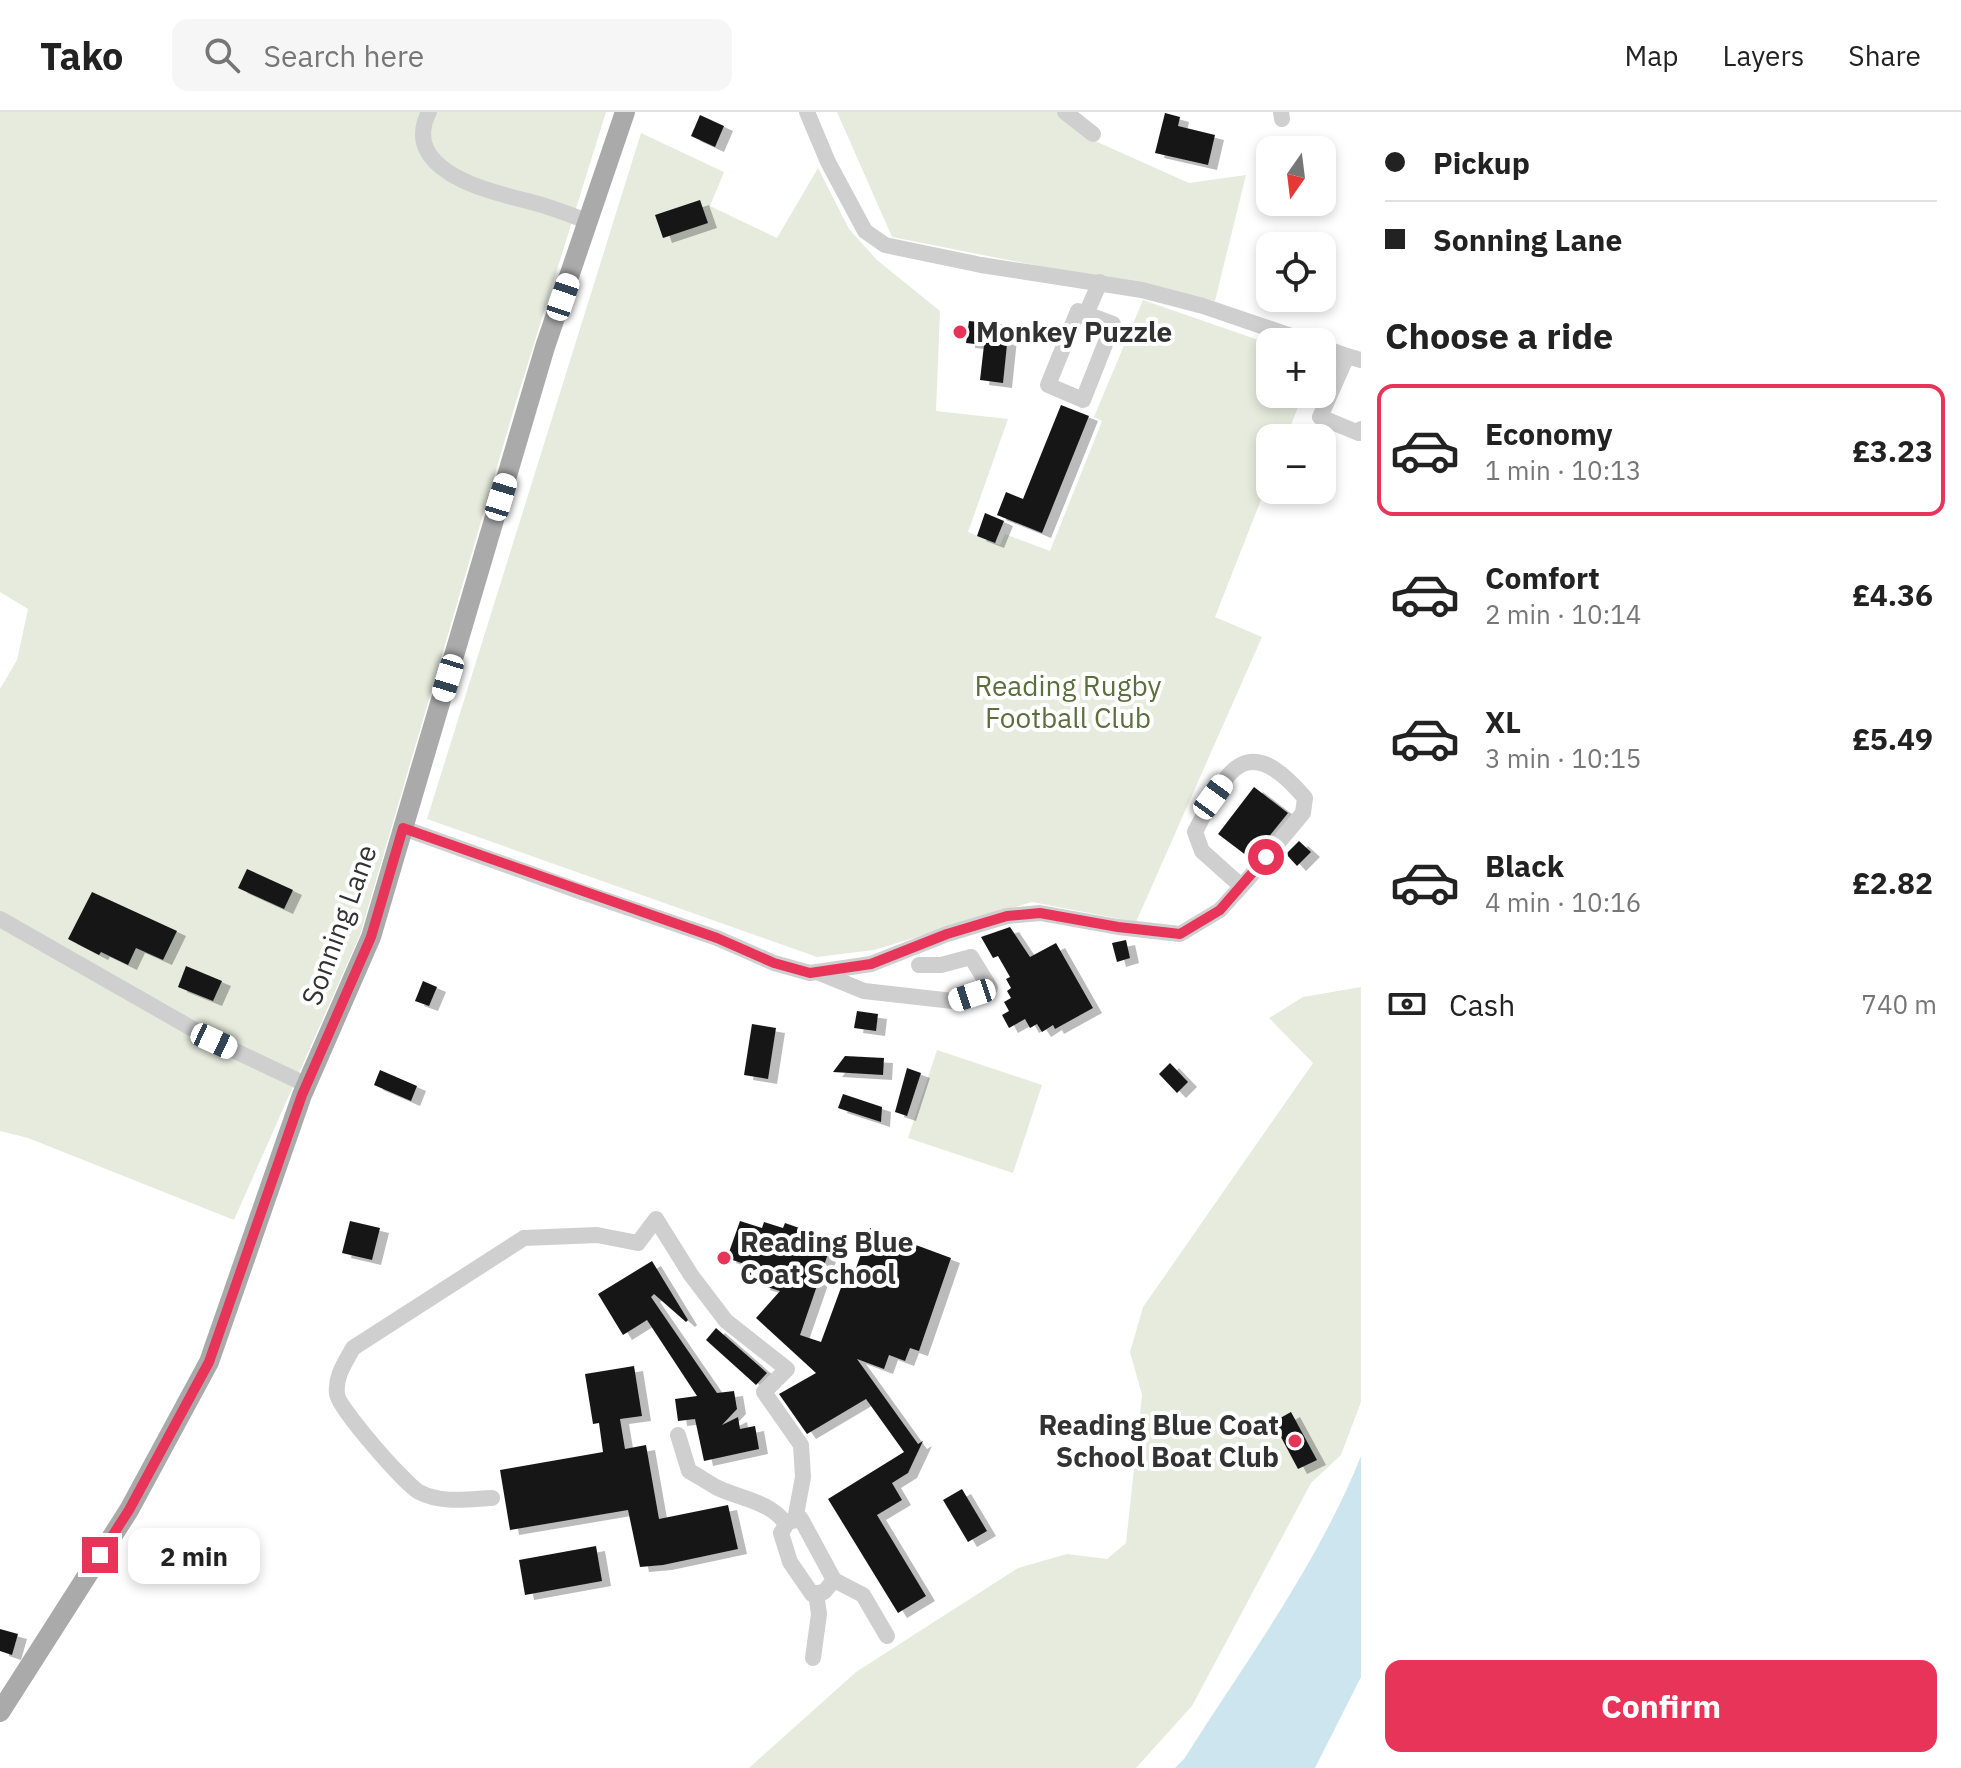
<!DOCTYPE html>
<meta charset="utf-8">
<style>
:root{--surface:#fff;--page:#f6f6f6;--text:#222;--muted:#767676;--line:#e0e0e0;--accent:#e83459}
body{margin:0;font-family:"IBM Plex Sans",sans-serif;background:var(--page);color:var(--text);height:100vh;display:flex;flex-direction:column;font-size:30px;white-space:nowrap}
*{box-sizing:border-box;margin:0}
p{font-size:26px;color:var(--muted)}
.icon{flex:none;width:44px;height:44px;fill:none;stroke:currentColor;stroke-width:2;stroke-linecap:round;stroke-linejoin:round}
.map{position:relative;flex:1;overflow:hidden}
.side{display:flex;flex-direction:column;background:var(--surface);width:600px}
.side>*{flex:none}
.hud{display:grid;align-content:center;height:176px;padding:0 24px;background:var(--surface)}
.needle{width:52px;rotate:194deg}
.controls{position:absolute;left:1256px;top:24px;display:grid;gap:16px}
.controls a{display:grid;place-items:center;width:80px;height:80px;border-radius:16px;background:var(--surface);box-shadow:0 4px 12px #0003;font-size:40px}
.end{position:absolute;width:36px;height:36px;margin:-18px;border:10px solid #e83459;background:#fff;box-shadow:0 0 0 4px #fff}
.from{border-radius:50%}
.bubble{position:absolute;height:56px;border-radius:16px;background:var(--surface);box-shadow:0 4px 12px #0003;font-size:26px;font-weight:700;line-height:56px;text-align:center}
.car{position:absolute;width:24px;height:48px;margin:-24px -12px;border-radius:10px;box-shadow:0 0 6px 2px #0007;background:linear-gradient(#fff 24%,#345 0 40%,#fff 0 76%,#345 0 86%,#fff 0)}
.hud b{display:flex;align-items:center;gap:28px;height:76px;font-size:30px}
.hud b+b{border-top:2px solid var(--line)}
.hud i{width:20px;height:20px;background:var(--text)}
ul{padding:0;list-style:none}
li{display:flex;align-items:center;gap:24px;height:132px;margin:0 16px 12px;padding:0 8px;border:4px solid transparent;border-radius:16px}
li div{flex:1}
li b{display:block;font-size:30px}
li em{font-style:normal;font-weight:700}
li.on{border-color:var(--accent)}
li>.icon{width:72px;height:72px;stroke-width:1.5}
h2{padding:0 24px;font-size:36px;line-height:96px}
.pay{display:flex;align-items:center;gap:20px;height:88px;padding:0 24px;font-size:30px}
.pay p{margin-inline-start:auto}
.action{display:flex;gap:16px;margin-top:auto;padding:16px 24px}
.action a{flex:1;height:92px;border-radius:16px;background:var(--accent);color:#fff;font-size:32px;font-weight:700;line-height:92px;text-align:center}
header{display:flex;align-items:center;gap:48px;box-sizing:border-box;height:112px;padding:0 40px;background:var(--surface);border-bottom:2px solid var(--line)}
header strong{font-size:38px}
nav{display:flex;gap:44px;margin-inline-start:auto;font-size:28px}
.search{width:560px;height:72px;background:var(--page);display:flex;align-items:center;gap:20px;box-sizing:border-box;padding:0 28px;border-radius:16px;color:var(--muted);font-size:30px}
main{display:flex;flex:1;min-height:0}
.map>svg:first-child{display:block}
.green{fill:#e7ebdd}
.water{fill:#cde5ee}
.building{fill:#191919;filter:url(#shadow)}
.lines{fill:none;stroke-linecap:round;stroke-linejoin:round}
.minor{stroke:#cfcfcf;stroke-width:16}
.major{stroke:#aaa;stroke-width:20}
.route{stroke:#e83459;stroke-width:10}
.poi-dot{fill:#e83459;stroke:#fff;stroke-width:3}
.labels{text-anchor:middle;stroke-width:8;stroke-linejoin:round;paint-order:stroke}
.poi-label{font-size:28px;font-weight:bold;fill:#323232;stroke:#fff;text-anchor:start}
.park-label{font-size:28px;fill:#5b6f3d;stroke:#fff}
.street-label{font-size:28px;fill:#323232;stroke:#fff}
</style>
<header>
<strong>Tako</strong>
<div class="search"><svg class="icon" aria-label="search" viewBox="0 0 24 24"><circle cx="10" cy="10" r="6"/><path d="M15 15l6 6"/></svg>Search here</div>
<nav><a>Map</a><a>Layers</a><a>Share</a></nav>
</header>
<main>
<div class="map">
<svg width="1361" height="1656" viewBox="0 0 1361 1656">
<defs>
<filter id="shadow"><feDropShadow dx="9" dy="5" stdDeviation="0" flood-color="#0004"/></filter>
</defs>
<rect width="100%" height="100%" fill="#fff"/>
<!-- green -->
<g class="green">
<polygon points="0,0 606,0 516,290 360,823 234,1108 28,1026 0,1019 0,577 17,548 28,497 0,480"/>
<polygon points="837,0 1062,0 1095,29 1189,71 1246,63 1215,189 892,125"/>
<polygon points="641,21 724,60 710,94 777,126 818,56 849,117 877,148 940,199 936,299 1008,307 968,420 1000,433 1005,422 1050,439 1102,309 1094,305 1143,188 1270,232 1270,282 1303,282 1286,326 1270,326 1270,365 1215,505 1262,525 1136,810 1032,790 874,838 817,845 427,707"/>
<polygon points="1361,875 1361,1290 1341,1343 1311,1371 1192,1594 1136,1656 749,1656 856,1560 1018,1456 1067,1442 1107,1447 1126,1431 1142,1283 1130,1240 1143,1195 1313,951 1269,906 1303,885"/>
<polygon points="937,938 1042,973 1013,1061 908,1026"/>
</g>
<!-- water -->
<path class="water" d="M1361,1344v221l-46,91h-140l9,-9c62,-98 134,-195 177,-303z"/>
<!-- building -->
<g class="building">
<polygon points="1165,1 1180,5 1178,14 1215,23 1208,53 1155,41"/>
<polygon points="700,3 724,14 715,35 691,24"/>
<polygon points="700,88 708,111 663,126 655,103"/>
<polygon points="969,209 1009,213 1003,271 980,268 984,233 966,231"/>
<polygon points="1061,293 1089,304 1042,421 997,403 1006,380 1023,387"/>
<polygon points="985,401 1004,409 995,431 977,424"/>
<polygon points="1254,675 1288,701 1251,747 1218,722"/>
<polygon points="1299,729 1311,740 1297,754 1286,742"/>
<polygon points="247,757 293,778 284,797 238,776"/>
<polygon points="92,780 177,819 163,848 136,836 128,853 101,840 99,843 68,827"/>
<polygon points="1010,815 1030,845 1056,831 1093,896 1055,917 1053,913 1042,920 1037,912 1030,916 1025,907 1009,916 1002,903 1009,899 1004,890 1011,886 1007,879 1011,876 1006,867 1010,865 998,844 993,846 981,825"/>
<polygon points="1126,828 1130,846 1117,850 1112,831"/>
<polygon points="186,854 222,869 213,889 178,875"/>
<polygon points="423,869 437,875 429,894 415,889"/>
<polygon points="857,899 878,902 876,919 854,916"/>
<polygon points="752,912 776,916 768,967 744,963"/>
<polygon points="845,944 884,946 883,963 833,960"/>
<polygon points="1170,951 1188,970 1177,981 1159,962"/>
<polygon points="907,956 921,961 907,1004 895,1000"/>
<polygon points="380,958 417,974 411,989 374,973"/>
<polygon points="843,982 882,995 881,1010 838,996"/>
<polygon points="350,1109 380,1116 372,1148 342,1141"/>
<polygon points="740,1109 762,1116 764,1110 783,1116 785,1111 805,1118 803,1123 823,1130 821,1136 829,1139 800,1223 821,1230 846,1162 853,1165 870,1116 951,1146 919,1239 910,1236 905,1249 889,1243 884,1257 857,1247 918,1332 923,1329 908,1361 892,1371 902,1388 877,1403 926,1484 898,1501 828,1387 904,1340 866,1287 807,1322 779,1282 816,1261 756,1206 780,1179 761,1173 763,1167 745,1161 747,1153 727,1146"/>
<polygon points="652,1149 688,1208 686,1210 654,1182 651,1185 717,1281 734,1279 737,1297 722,1313 738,1305 740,1317 755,1314 759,1337 704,1349 695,1307 678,1309 675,1287 697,1284 647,1208 623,1223 598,1182"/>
<polygon points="716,1216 767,1261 756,1273 706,1228"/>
<polygon points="634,1254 642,1304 620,1307 625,1337 646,1333 659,1407 728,1393 738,1437 663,1453 640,1455 628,1398 510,1418 500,1358 603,1340 599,1311 593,1312 585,1262"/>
<polygon points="1291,1300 1317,1348 1298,1357 1273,1310"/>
<polygon points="962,1377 987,1419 968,1430 943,1388"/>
<polygon points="596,1434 602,1469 525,1483 519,1448"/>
<polygon points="0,1517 18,1522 12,1543 0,1539"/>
</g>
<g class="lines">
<!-- minor -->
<g class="minor">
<path d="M429,0c-31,61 67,81 106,91 19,5 36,12 54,19"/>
<polyline points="807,0 828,50 865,119 885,133 981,153 1142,178 1203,194 1309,230"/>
<polyline points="1065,0 1093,22"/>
<polyline points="1281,0 1282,7"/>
<polygon points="1078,199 1113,212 1083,288 1048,273"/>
<polyline points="1086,202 1100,170"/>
<polyline points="1322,235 1347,244"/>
<polyline points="1361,248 1347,244 1320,305 1359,321 1361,317"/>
<path d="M403,716l176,63 138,47 57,25 36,10 61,-9 76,-30 60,-18 33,-3 78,14 62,7 40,-24 28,-31 55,-66 2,-15c-60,-71 -79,-26 -110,34l7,19 39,35"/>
<polyline points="0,807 214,929 307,973"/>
<polyline points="820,861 864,879 953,889 990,876 971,845 941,853 919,853"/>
<path d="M678,1323l11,36c10,5 19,12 29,17 23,11 52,13 68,36"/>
<path d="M492,1386c-23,1 -50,6 -73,-6 -13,-7 -81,-84 -82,-98 -2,-18 8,-31 16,-46l171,-110 73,-3 41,8 18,-24 35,56 35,46 61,48 -23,23 37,53 2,32 -8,43"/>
<polygon points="801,1407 834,1468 824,1480 812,1482 790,1450 781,1421 788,1410"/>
<polyline points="834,1468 863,1483 887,1524"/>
<polyline points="813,1546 819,1502 816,1481"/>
</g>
<!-- major -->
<polyline class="major" points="0,1600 129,1398 209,1250 302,983 371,825 545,235 625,0"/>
</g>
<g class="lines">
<!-- route -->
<polyline class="route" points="100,1443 129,1398 209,1250 302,983 371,825 403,716 717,826 774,851 810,861 871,852 947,822 1007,804 1040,801 1118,815 1180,822 1220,798 1266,745"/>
</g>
<!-- markers -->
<g class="poi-dot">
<circle cx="960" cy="220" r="8"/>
<circle cx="724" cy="1146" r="8"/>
<circle cx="1295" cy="1329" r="8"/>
</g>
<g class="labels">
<!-- poi labels -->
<g class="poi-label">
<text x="976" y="230">Monkey Puzzle</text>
<text x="740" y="1140">Reading Blue<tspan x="740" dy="32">Coat School</tspan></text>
<text x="1279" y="1323" text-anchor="end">Reading Blue Coat<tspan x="1279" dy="32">School Boat Club</tspan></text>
</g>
<!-- park labels -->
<g class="park-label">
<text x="1068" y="584">Reading Rugby<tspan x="1068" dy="32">Football Club</tspan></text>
</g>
<!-- street labels -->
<g class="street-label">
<text transform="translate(339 813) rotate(-70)" y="10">Sonning Lane</text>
</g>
</g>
</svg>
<div class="controls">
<a><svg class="needle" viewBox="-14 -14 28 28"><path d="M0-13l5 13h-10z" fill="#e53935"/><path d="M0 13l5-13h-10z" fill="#767676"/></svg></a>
<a><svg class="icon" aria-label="locate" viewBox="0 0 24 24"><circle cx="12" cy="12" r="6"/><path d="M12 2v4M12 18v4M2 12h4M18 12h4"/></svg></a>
<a>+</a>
<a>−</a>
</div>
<i class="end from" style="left:1266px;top:745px"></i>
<i class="end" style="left:100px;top:1443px"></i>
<div class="bubble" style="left:128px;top:1416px;width:132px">2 min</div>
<i class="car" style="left:563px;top:185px;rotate:19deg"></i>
<i class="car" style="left:501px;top:385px;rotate:17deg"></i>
<i class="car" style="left:448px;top:566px;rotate:197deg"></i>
<i class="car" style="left:1213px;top:685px;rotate:36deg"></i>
<i class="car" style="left:972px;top:883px;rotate:252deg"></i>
<i class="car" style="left:214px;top:929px;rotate:115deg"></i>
</div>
<section class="side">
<div class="hud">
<b><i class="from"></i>Pickup</b>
<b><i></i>Sonning Lane</b>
</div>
<h2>Choose a ride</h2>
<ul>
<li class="on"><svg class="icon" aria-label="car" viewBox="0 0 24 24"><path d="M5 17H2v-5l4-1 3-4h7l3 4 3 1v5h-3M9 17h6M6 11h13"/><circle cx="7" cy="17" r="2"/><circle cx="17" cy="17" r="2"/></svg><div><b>Economy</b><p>1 min · 10:13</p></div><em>£3.23</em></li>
<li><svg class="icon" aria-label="car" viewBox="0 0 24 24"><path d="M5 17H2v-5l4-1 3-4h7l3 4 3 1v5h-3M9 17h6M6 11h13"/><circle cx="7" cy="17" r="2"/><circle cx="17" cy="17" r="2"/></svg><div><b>Comfort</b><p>2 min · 10:14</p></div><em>£4.36</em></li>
<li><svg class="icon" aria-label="car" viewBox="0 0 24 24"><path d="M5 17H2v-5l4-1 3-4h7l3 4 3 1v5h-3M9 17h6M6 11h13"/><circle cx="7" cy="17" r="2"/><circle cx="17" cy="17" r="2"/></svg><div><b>XL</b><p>3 min · 10:15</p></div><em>£5.49</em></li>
<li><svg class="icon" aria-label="car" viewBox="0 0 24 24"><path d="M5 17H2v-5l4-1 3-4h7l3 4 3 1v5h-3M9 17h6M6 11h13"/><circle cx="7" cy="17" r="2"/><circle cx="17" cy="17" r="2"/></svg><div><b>Black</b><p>4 min · 10:16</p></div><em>£2.82</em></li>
</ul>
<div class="pay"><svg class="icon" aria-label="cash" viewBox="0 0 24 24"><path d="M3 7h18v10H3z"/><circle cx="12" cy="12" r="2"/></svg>Cash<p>740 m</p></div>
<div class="action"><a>Confirm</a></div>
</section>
</main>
